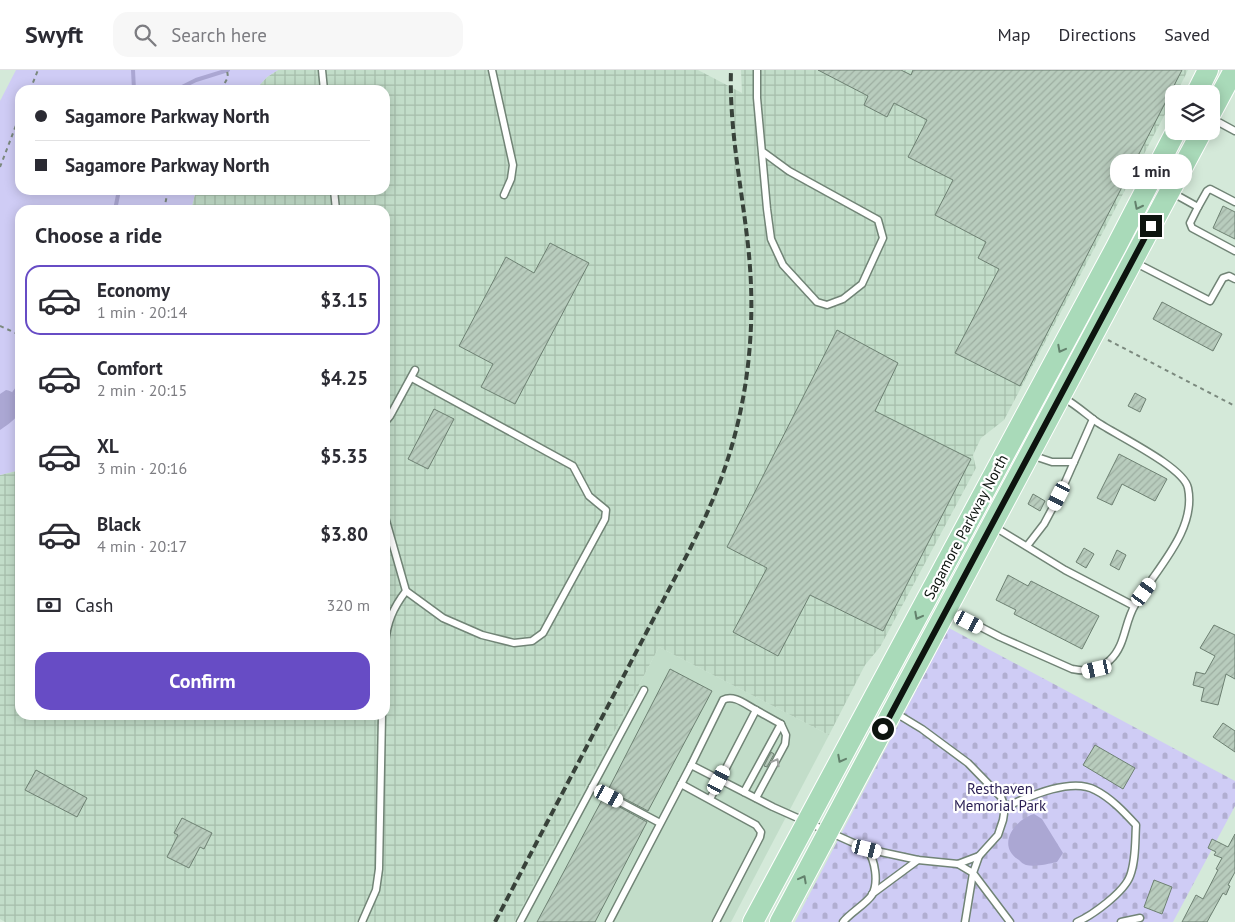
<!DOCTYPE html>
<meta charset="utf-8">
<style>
:root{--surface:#fff;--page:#f7f7f7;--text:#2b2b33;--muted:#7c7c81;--line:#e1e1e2;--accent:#674cc5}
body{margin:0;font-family:"PT Sans",sans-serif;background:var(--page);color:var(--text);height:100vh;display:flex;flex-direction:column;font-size:19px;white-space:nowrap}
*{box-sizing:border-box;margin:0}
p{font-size:16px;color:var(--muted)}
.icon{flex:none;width:28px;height:28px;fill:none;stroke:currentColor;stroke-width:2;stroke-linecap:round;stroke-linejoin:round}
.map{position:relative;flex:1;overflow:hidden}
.sheet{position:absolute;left:15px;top:135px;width:375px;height:515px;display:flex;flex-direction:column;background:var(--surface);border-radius:15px;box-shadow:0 2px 12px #0003}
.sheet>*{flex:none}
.hud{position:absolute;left:15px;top:15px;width:375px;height:110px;border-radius:15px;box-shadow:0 2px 12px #0003;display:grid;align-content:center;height:110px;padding:0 20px;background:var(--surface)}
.tools{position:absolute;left:1165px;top:15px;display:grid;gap:10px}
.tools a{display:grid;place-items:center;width:55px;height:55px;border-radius:10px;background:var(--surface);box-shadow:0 2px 12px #0003;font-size:25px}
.end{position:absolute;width:22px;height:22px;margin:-11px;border:6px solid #0d140f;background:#fff;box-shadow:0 0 0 2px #fff}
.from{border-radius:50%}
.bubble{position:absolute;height:35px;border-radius:15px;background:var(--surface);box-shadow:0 2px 12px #0003;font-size:16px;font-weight:700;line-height:35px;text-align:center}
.car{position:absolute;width:15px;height:30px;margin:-15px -8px;border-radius:6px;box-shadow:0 0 4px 1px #0007;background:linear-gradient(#fff 24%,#345 0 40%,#fff 0 76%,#345 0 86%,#fff 0)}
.hud b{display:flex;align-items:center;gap:18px;height:48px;font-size:19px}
.hud b+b{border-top:1px solid var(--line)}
.hud i{width:12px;height:12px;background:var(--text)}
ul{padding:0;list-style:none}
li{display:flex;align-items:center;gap:15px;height:70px;margin:0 10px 8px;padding:0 10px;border:2px solid transparent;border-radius:15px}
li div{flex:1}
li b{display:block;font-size:19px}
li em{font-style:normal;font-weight:700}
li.active{border-color:var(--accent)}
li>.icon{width:45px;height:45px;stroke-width:1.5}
h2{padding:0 20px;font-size:22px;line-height:60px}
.pay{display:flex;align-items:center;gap:12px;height:55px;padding:0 20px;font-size:19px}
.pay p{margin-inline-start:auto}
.cta{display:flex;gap:10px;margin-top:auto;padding:10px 20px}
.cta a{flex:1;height:58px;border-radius:15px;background:var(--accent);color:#fff;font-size:20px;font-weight:700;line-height:58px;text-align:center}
header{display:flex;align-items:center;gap:30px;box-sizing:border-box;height:70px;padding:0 25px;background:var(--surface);border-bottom:1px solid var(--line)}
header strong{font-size:24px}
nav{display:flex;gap:28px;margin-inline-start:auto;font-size:18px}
.search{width:350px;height:45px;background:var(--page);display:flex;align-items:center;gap:12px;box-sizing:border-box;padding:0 18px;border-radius:15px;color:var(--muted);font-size:19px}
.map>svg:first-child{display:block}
.built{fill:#c2ddc9}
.industrial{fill:url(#industrial-grid)}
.cemetery{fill:url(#cemetery-stones)}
.green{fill:#cfccf5}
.water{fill:#aba7d3}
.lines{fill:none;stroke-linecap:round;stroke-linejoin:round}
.stream{stroke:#aba7d3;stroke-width:4}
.building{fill:url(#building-hatch);stroke:#6d8072}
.service-casing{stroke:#718476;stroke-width:9}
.primary-casing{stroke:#fff;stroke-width:22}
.path{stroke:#7b897e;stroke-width:2;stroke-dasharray:4 4;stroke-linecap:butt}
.service{stroke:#fff;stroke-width:6}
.primary{stroke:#a9dab9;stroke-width:20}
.rail{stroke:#38423a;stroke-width:4;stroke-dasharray:8 4;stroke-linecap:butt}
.oneway{stroke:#63816c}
.oneway2{stroke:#9ea19f}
.route{stroke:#0d140f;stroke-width:6}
.labels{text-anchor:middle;stroke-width:4.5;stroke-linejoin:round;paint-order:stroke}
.street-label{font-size:15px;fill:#0d140f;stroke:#fff}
.park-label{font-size:15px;fill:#291e53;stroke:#fff}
</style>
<header>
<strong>Swyft</strong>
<div class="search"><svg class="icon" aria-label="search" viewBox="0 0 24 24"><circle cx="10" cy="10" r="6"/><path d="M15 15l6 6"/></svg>Search here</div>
<nav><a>Map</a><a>Directions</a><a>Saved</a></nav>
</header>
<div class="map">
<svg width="1235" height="852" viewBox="0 0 1235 852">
<defs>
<pattern id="industrial-grid" width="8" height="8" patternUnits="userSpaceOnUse" patternTransform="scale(1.25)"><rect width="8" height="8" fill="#c2ddc9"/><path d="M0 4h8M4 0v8" fill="none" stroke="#a6bdab"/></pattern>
<pattern id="cemetery-stones" width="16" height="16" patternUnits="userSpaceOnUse" patternTransform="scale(1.25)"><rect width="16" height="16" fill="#cfccf5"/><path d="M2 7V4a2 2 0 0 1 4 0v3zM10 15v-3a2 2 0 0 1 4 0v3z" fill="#b1aed1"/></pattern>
<pattern id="building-hatch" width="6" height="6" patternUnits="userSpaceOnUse" patternTransform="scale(1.25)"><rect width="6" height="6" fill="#b8ccbd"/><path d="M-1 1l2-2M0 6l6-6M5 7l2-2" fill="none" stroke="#9daea1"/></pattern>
</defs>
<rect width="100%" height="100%" fill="#d4e9d9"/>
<!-- built -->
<polygon class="built" points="659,577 829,665 731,852 514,852"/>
<!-- industrial -->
<polygon class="industrial" points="278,0 698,0 742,23 741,0 1188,0 1176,24 1174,24 1174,27 1004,350 981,368 973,385 976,398 880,577 865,595 829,665 659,577 514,852 5,852 0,849 0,405 20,400 20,645 385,645 385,140 191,140 196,120 385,120 385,20 255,20 267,7"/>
<!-- cemetery -->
<polygon class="cemetery" points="949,558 1235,711 1235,736 1173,852 795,852"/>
<!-- green -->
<polygon class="green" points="16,0 278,0 267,7 255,20 20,20 20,120 196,120 191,140 20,140 20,400 0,405 0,31"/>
<!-- water -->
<g class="water">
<path d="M6,320c7,1 8,4 12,10 9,13 -8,23 -18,30v-36z"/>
<path d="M1034,744l8,5 21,34 -6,9c-9,2 -22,5 -31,3 -3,-1 -5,-3 -7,-5 -23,-14 -5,-40 15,-46z"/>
</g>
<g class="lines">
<!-- stream -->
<g class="stream">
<polyline points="133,0 134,20"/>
<polyline points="176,20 196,10 228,0"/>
<polyline points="115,140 119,120"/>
<polyline points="14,323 20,315"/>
</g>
</g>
<!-- building -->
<g class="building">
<polygon points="818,0 901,0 911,5 913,0 1182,0 1020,316 955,283 999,199 978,188 986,172 935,145 953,110 908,87 927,50 894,33 887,47 864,35 868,26"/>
<polygon points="1223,136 1235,142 1235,169 1213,158"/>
<polygon points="550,173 589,193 515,334 481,317 493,294 459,276 506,187 534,203"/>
<polygon points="1162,232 1222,264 1213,281 1153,249"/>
<polygon points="837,260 898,293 875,341 971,389 883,561 810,525 778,586 733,562 767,498 727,477"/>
<polygon points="1135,323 1146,329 1140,342 1128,336"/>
<polygon points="434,339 454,349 428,399 408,389"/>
<polygon points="1119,384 1167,409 1155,431 1122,414 1112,435 1097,428"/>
<polygon points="1033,424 1045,431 1040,441 1028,434"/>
<polygon points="1084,478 1094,484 1086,498 1076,492"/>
<polygon points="1117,480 1126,485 1119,500 1110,495"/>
<polygon points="1008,505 1028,516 1031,511 1099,546 1082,579 1014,544 1016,540 996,530"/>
<polygon points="1214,555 1235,565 1235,609 1226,604 1218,635 1201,631 1204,618 1193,615 1196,602 1205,604 1215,586 1200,578"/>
<polygon points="670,599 712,621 648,741 608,720"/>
<polygon points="1223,653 1235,661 1235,682 1213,667"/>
<polygon points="1095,675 1135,698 1123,719 1083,695"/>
<polygon points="771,682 774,684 767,697 764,696"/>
<polygon points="36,700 87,728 77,747 25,720"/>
<polygon points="603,728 647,752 595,852 537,852"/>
<polygon points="182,748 212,763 204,779 200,777 189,798 167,787 178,765 174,763"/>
<polygon points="1235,764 1235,802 1228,815 1230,816 1226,825 1223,823 1207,852 1182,852 1196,825 1203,829 1218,800 1216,799 1222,788 1214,785 1216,782 1208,778 1212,769 1228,777"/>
<polygon points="1154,810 1172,817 1162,844 1144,837"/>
</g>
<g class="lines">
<defs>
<g id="service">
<polyline points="322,0 324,20"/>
<polyline points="492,0 513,95 511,109 504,125"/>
<polyline points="757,0 757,28 767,139 771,169 783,195 817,232 827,235 843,229 862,214 883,168 878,150 789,101 763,82"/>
<polyline points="1211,48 1235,61"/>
<polyline points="334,120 336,140"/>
<polyline points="1171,122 1198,137 1190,153 1192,158 1235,181"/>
<polyline points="1198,137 1207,121 1210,119 1235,132"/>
<polyline points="1136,193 1210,231 1223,208 1229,206 1235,209"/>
<polyline points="385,352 390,346 415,300"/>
<polyline points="1031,385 1052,392 1074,392"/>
<polyline points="385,447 406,521 443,548 482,565 514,573 532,571 543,563 605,449 606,440 589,426 573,396 412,308"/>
<polyline points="993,456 1065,500 1134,536"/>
<polyline points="1027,476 1044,454 1059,426 1093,349"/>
<path d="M948,540l52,27 72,32c15,3 27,2 38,-9 16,-15 14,-37 25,-55 19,-34 62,-74 53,-117 -4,-21 -72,-53 -91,-66 -11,-8 -21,-17 -33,-24"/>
<path d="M385,574c2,-22 8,-36 21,-53"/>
<path d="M691,695l32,-65c11,-6 23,5 33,10l-46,89"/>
<polyline points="681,714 756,755 761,762 760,767 716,852"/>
<polyline points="592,717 660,753"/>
<polyline points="744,722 781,654 756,640"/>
<polyline points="756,728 785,674 786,665 781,654"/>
<path d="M1005,737c23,-10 66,-30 90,-17 16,8 29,22 41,35 -1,16 0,35 -6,51 -6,16 -37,39 -53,46"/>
<polyline points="979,786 973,803 1010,852"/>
<polyline points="958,794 973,803 965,852"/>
<polyline points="872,824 918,790"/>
<polyline points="362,852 376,820 379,799 382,645"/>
<polyline points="520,852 644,620"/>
<polyline points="609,852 691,695 773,737 867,779 918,790 958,794 979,786 998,765 1003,750 1005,737 1001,727 968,693 922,659 894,642"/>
<path d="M843,852c7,-9 23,-18 29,-27 7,-13 3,-35 -5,-46"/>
<polyline points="1121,852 1140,848"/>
</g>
<g id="primary">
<polyline points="1196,24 1208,0"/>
<polyline points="1211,43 1234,0"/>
<polyline points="753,852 1116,177 1176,61"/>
<polyline points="780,852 1202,61"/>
</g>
</defs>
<!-- service casing -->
<use href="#service" class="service-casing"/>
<!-- primary casing -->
<use href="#primary" class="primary-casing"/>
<!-- path -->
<g class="path">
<polyline points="30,20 38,0"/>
<polyline points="221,20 228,7 227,0"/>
<polyline points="0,97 20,45"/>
<polyline points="164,140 168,120"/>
<polyline points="0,256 20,265"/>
<polyline points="1108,270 1235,336"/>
</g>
<!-- service -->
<use href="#service" class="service"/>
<!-- primary -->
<use href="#primary" class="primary"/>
<!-- rail -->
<path class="rail" d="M495,852l194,-371c7,-15 15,-30 21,-45 35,-79 47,-166 39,-251 -6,-62 -20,-123 -18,-185"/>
</g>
<!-- one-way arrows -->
<defs><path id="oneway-chevron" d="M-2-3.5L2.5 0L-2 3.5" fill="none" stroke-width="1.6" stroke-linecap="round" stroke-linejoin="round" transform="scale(1.25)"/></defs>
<g class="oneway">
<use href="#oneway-chevron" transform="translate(1138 136) rotate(117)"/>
<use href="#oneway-chevron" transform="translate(1061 279) rotate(118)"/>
<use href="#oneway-chevron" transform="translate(918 546) rotate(118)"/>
<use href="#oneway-chevron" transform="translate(841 689) rotate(118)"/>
<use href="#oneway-chevron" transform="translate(803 809) rotate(-62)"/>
</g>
<use class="oneway2" href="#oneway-chevron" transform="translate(776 692) rotate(-61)"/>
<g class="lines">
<!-- route -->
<polyline class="route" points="883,659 1151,156"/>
</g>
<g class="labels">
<!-- street labels -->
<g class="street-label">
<text transform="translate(966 457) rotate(-62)" y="5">Sagamore Parkway North</text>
</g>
<!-- park labels -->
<g class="park-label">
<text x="1000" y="724">Resthaven<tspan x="1000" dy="17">Memorial Park</tspan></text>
</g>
</g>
</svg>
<div class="tools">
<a><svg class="icon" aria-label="layers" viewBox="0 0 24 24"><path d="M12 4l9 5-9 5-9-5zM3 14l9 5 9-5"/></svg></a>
</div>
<i class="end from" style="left:883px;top:659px"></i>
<i class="end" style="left:1151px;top:156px"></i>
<div class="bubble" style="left:1110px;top:84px;width:82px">1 min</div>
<i class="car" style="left:1059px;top:426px;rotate:207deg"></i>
<i class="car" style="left:1144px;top:522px;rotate:36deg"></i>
<i class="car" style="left:969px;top:552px;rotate:117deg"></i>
<i class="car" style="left:1097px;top:599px;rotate:257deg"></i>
<i class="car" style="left:719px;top:710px;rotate:28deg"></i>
<i class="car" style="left:609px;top:726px;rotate:118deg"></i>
<i class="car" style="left:867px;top:779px;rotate:104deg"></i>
<div class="hud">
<b><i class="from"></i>Sagamore Parkway North</b>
<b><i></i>Sagamore Parkway North</b>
</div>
<section class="sheet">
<h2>Choose a ride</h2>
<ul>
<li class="active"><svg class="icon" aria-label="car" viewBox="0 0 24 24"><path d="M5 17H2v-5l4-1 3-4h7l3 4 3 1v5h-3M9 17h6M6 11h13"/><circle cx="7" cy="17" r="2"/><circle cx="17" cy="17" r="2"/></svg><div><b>Economy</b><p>1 min · 20:14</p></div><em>$3.15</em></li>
<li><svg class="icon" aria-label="car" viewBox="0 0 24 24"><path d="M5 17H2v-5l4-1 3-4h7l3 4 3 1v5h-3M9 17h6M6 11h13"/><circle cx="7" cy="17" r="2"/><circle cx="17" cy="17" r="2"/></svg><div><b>Comfort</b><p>2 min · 20:15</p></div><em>$4.25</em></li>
<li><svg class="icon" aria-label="car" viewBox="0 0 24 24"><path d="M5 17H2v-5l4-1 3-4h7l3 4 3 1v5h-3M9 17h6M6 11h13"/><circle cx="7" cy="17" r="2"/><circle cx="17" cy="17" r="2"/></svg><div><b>XL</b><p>3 min · 20:16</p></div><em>$5.35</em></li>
<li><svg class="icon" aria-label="car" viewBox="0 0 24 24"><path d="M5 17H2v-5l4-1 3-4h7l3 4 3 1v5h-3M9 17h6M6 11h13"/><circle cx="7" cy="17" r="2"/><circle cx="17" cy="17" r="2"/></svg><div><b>Black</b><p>4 min · 20:17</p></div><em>$3.80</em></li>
</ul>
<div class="pay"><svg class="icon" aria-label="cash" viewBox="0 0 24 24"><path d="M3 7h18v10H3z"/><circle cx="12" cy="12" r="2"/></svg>Cash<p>320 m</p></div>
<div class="cta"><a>Confirm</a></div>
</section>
</div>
